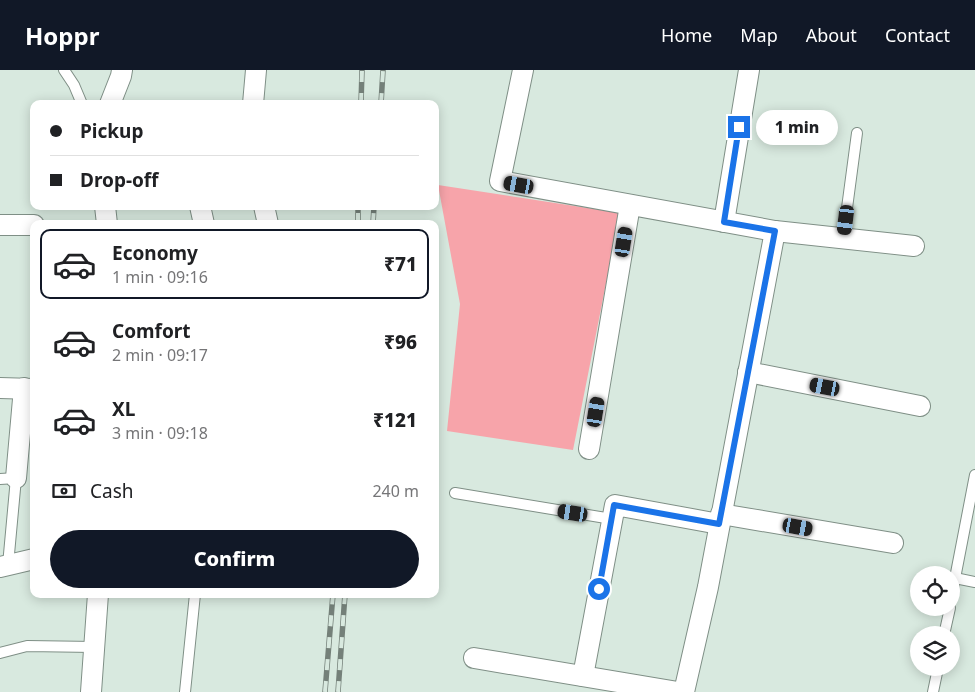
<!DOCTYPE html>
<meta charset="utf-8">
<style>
:root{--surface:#fff;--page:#f6f6f6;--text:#202124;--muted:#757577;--line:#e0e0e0;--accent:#111827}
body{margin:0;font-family:"Noto Sans",sans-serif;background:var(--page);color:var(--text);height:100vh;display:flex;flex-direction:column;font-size:19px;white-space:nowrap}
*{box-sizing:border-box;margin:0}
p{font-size:16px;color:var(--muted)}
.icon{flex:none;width:28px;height:28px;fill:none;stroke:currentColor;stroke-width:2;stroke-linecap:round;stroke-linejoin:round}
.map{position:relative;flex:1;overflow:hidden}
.side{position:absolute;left:30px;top:150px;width:409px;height:378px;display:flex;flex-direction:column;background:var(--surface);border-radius:10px;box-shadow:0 2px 12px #0003}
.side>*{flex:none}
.top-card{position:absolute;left:30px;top:30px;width:409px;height:110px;border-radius:10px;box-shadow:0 2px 12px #0003;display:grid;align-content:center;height:110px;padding:0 20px;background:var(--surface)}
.buttons{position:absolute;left:910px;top:496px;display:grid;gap:10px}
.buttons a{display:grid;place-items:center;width:50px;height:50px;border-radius:50%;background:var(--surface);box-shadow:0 2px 12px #0003;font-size:25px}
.end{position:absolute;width:22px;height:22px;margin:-11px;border:6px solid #1a73e8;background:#fff;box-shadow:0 0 0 2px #fff}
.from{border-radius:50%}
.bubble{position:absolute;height:35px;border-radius:18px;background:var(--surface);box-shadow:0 2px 12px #0003;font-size:16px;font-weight:800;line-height:35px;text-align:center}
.car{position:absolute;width:15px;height:30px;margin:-15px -8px;border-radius:6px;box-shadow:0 0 4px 1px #0007;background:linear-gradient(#222 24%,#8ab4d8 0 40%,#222 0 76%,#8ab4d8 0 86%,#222 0)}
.top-card b{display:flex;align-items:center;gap:18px;height:48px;font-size:19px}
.top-card b+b{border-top:1px solid var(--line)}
.top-card i{width:12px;height:12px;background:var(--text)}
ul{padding:9px 0 0;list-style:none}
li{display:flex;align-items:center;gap:15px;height:70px;margin:0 10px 8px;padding:0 10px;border:2px solid transparent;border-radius:10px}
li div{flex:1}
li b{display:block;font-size:19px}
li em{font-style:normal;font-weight:800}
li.selected{border-color:var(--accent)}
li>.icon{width:45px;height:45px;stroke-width:1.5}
.pay{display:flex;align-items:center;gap:12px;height:55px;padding:0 20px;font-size:19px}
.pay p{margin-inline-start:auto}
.primary-button{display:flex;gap:10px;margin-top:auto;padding:10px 20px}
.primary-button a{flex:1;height:58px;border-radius:30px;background:var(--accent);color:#fff;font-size:20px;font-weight:800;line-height:58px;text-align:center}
header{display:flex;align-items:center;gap:30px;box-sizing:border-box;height:70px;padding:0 25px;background:var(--accent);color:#fff}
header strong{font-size:24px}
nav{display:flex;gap:28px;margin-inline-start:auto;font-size:18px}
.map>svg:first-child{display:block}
.green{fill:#f7a4aa}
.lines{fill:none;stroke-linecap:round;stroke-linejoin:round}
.service-casing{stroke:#7f8f86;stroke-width:12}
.minor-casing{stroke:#7f8f86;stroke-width:22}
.service{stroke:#fff;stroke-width:10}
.minor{stroke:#fff;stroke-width:20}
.rail-casing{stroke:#748079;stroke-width:5.5}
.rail{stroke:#d8e9df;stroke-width:4;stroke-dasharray:11;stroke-linecap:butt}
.route{stroke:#1a73e8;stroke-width:6}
</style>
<header>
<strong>Hoppr</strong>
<nav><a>Home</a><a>Map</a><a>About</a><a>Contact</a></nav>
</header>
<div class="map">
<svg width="975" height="622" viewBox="0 0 975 622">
<rect width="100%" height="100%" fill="#d8e9df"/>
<!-- green -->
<polygon class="green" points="438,115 620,143 573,380 447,361 460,234"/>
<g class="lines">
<defs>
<g id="service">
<polyline points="64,0 74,15 82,34"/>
<polyline points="843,168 857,63"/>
<polyline points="0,409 16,408 8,495"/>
<polyline points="455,423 612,449"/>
<polyline points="955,508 975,512"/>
<polyline points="951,529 975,405"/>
<polyline points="944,565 950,538"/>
<polyline points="0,583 27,576 94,577"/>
<polyline points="185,622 195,524"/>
<polyline points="933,622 938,598"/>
</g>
<g id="minor">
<polyline points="523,0 500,111 775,161 914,176"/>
<polyline points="110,34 121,6 122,0"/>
<polyline points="253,34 256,0"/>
<polyline points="105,136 107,154"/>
<polyline points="200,136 204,154"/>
<polyline points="264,136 268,154"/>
<polyline points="724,152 749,0"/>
<polyline points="0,155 34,155"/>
<polyline points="748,302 920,336"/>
<polyline points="0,318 34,319"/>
<polyline points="589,379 630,135"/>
<polyline points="16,408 24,318"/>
<polyline points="721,444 893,473"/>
<polyline points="0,497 34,489"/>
<polyline points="474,588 678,622"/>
<polyline points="583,606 615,435 719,454"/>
<polyline points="91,622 98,524"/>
<polyline points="684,622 708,517 775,161"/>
</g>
</defs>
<!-- service casing -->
<use href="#service" class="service-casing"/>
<!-- minor casing -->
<use href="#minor" class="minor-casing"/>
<!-- service -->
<use href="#service" class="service"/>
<!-- minor -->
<use href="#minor" class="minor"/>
<defs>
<g id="rail">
<polyline points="361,34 362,0"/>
<polyline points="381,34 383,0"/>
<polyline points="358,154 358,136"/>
<polyline points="373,154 374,136"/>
<polyline points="325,622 333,524"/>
<polyline points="338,622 345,524"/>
</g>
</defs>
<!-- rail casing -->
<use href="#rail" class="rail-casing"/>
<!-- rail -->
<use href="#rail" class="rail"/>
</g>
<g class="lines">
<!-- route -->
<polyline class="route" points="599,519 614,435 719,454 775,161 724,152 739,57"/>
</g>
</svg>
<div class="buttons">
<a><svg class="icon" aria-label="locate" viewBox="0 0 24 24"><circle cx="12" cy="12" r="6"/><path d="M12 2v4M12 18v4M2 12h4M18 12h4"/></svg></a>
<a><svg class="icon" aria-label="layers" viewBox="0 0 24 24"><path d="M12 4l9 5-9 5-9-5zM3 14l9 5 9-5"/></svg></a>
</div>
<i class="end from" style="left:599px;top:519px"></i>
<i class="end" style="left:739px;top:57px"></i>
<div class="bubble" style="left:756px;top:40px;width:82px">1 min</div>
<i class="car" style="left:519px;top:115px;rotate:280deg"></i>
<i class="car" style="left:846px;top:150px;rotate:187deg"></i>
<i class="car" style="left:624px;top:172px;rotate:9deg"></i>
<i class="car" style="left:825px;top:317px;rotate:281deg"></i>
<i class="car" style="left:596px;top:342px;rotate:9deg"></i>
<i class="car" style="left:573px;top:443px;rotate:279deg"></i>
<i class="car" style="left:798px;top:457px;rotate:100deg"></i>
<div class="top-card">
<b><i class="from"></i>Pickup</b>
<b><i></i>Drop-off</b>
</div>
<section class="side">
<ul>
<li class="selected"><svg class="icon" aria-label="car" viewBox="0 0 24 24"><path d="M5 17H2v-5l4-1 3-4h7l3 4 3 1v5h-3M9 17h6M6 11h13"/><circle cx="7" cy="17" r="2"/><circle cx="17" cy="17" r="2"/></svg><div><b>Economy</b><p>1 min · 09:16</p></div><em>₹71</em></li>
<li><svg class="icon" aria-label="car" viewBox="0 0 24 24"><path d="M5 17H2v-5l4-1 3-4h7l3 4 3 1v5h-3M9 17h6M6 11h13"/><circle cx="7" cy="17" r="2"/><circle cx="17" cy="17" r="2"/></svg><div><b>Comfort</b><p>2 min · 09:17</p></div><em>₹96</em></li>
<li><svg class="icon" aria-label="car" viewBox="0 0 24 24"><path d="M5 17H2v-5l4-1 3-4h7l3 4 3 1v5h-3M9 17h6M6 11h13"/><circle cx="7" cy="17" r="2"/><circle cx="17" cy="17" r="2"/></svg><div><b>XL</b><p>3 min · 09:18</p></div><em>₹121</em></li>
</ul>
<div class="pay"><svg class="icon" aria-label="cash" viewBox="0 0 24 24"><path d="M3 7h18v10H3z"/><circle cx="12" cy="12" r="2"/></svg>Cash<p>240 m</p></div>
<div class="primary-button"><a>Confirm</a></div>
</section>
</div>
